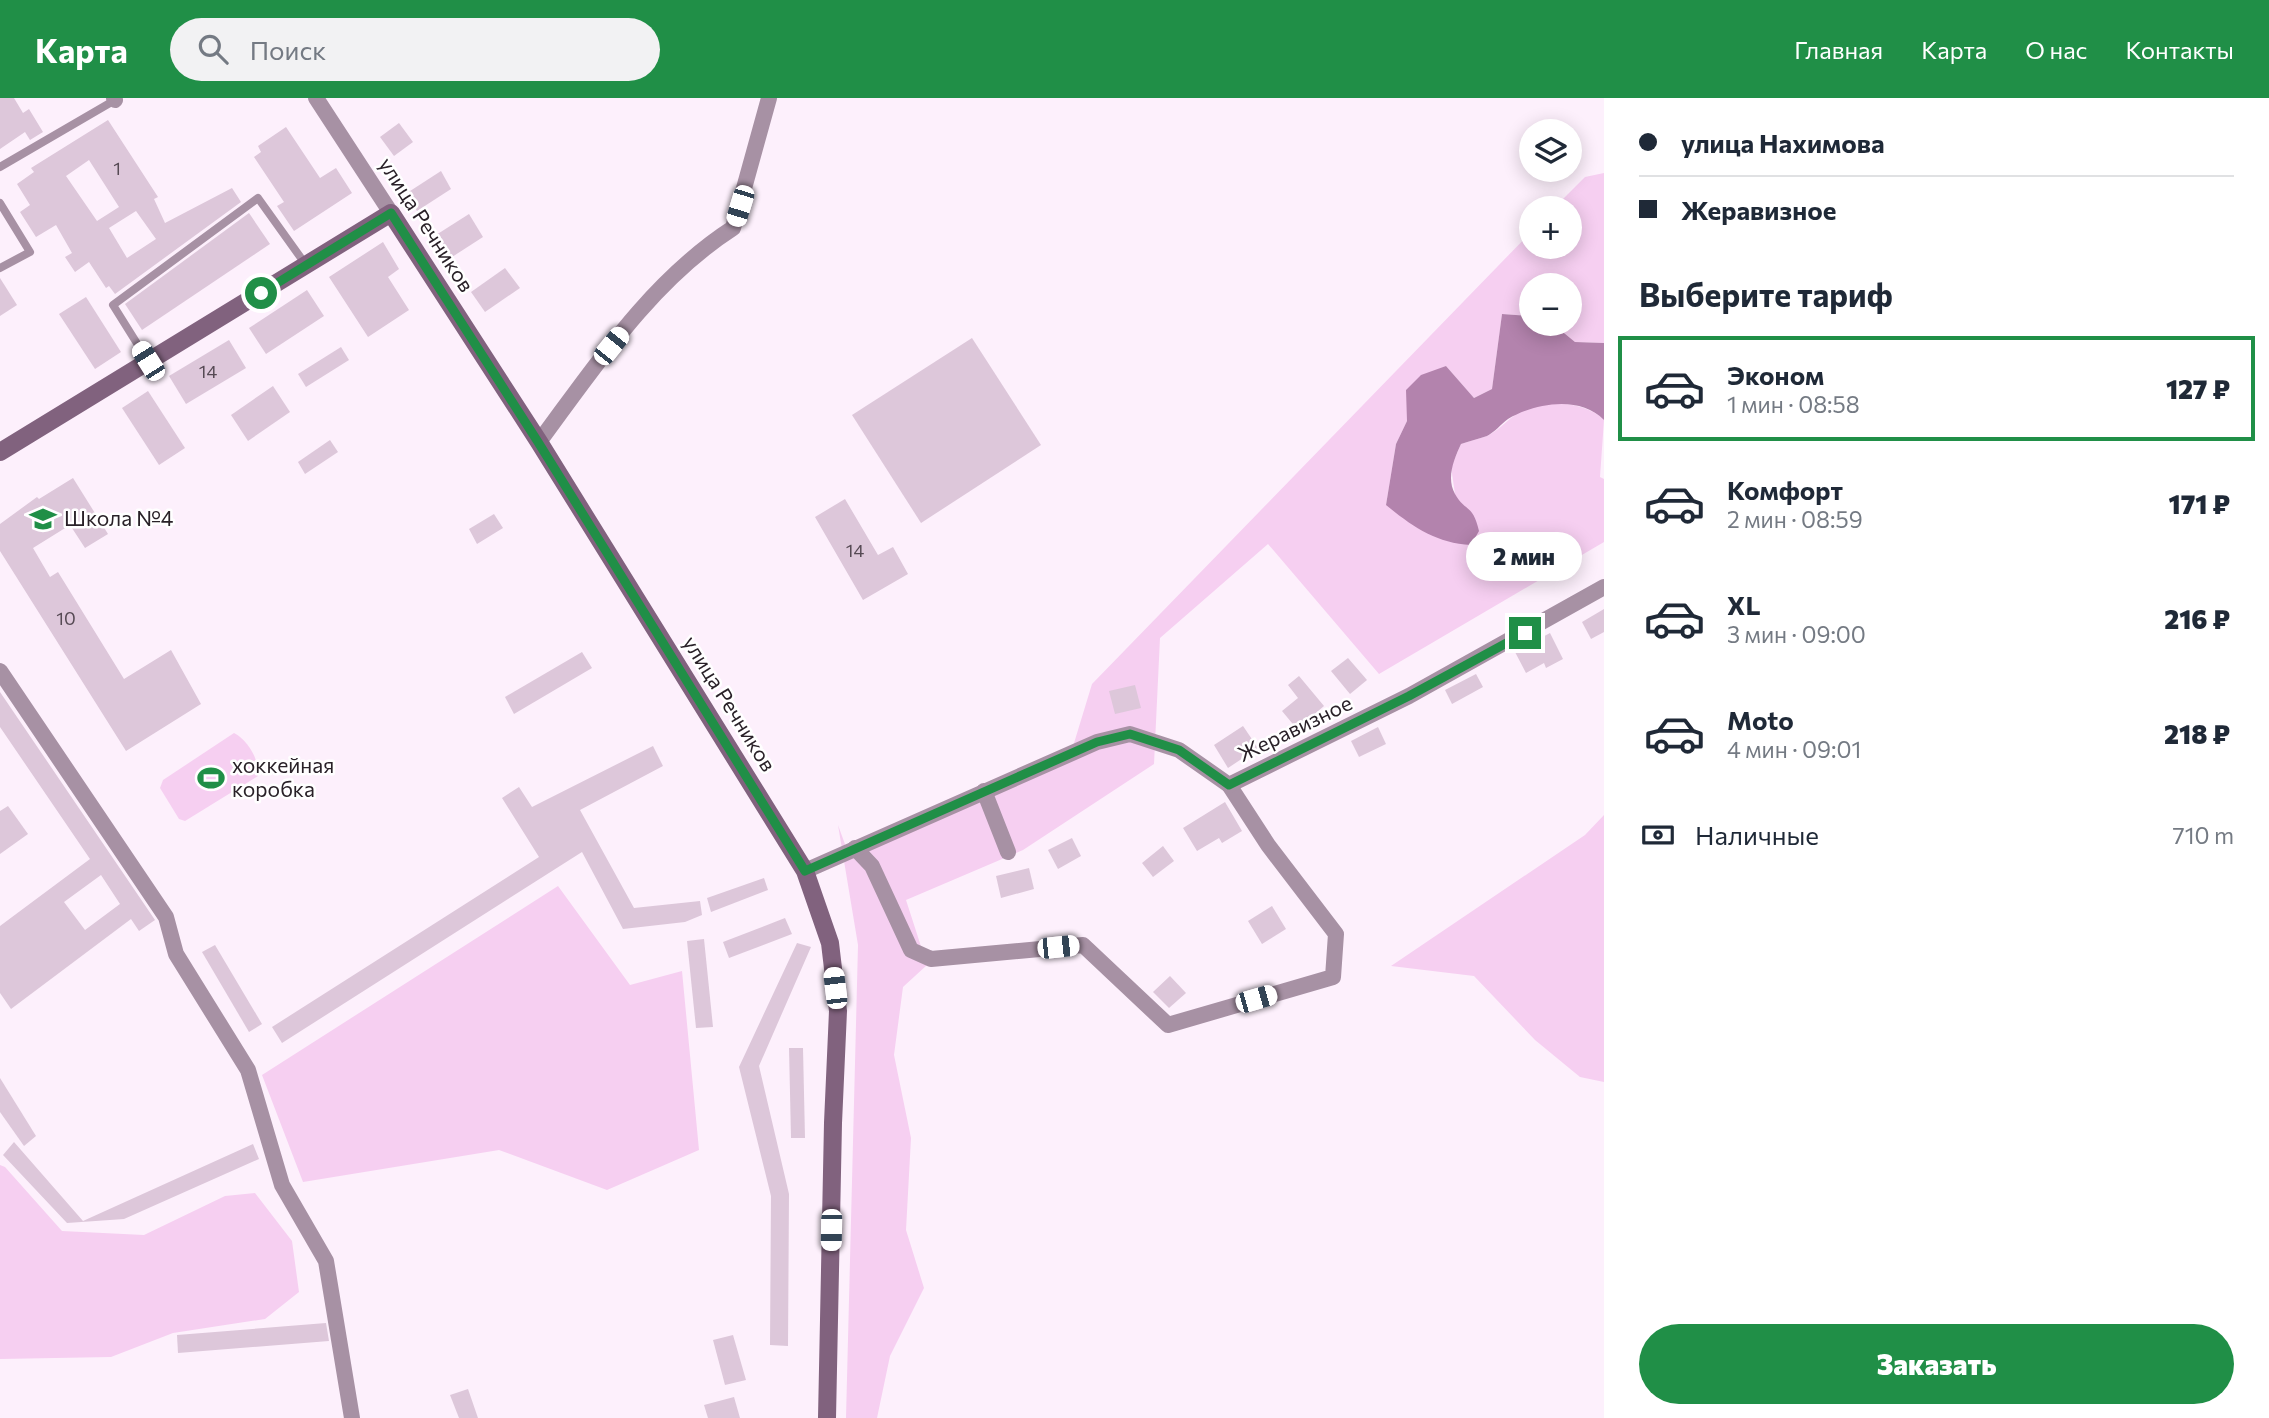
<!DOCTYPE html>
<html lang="ru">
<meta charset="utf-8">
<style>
:root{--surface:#fff;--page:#f2f2f3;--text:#1f2937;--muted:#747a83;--line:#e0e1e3;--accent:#208f47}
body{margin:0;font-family:Commissioner,sans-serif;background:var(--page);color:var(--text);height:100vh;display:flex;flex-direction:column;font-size:26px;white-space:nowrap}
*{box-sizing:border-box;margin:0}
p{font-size:23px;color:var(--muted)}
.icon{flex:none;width:38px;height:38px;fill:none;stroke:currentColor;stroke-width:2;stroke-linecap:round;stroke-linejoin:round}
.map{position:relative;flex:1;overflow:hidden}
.details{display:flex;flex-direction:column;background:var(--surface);width:665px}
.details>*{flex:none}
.banner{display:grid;align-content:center;height:154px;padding:0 35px;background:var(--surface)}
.controls{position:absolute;left:1519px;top:21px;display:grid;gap:14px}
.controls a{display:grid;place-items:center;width:63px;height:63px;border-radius:50%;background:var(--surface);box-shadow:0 4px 18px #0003;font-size:35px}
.end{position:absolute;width:32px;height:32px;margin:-16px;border:9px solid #208f47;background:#fff;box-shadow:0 0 0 4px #fff}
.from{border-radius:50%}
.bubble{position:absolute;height:49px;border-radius:24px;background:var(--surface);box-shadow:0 4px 18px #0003;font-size:23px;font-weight:800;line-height:49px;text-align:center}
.car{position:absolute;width:21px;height:42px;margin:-21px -10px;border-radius:9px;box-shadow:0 0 5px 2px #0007;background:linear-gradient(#fff 24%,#345 0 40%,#fff 0 76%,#345 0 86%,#fff 0)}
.banner b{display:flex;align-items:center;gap:24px;height:66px;font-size:26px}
.banner b+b{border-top:2px solid var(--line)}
.banner i{width:18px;height:18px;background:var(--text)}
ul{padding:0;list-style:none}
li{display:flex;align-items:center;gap:21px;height:105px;margin:0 14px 10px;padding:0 21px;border:4px solid transparent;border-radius:0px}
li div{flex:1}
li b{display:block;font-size:26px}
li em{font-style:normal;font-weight:800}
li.current{border-color:var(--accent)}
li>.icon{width:63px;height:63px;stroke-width:1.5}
h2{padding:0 35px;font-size:32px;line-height:84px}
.pay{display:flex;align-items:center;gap:18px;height:77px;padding:0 35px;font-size:26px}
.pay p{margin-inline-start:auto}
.action{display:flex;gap:14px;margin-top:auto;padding:14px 35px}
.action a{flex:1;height:80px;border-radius:42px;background:var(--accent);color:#fff;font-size:28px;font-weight:800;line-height:80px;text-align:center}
header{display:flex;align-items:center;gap:42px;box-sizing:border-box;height:98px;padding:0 35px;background:var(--accent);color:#fff}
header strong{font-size:33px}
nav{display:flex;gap:38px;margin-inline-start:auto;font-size:24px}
.search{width:490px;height:63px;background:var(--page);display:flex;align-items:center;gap:18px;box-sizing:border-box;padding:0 24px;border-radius:38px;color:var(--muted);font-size:26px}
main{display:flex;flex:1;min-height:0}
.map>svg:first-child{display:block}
.green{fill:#f6cff1}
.water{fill:#b383ad}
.building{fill:#ddc7da;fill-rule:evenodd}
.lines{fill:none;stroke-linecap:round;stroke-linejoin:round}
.lane{stroke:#a791a4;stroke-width:8}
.street{stroke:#a791a4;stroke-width:16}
.secondary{stroke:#81627e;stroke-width:18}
.route{stroke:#208f47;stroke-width:9}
.labels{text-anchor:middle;stroke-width:5;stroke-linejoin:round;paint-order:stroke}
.number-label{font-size:18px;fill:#564a54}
.street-label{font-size:21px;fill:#292128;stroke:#fff}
.poi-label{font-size:21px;fill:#292128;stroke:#fff;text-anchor:start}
</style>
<header>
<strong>Карта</strong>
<div class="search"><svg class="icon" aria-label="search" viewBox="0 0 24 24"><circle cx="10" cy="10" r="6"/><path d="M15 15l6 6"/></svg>Поиск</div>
<nav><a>Главная</a><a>Карта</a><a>О нас</a><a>Контакты</a></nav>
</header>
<main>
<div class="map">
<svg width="1604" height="1320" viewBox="0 0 1604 1320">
<rect width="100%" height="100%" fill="#fdf0fc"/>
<!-- green -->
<g class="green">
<path d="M1604,75v170l-29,-1 -22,-18h17v-39h-39v31l-29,-2 -10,75 -18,9 -28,-32 -39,24v31l-11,23 -10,61 69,-11 -4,-27 10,-23c8,-3 18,-5 26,-8 16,-8 27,-25 45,-30 22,-6 57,-2 72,14l-4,57 4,2v63l-225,132 -111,-130 -108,94 -6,126 -131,86 -117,50 21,65 -24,22 -9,68 17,83 -5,92 18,58 -34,68 -13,62h-31l12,-473 -20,-120 8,22 225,-94 21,-69 439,-452v15h39v-39h-16l31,-31z"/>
<path d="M234,635c14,7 26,28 24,43l-73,45 -6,-2 -19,-31 3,-8z"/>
<polygon points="1604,717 1604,984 1580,979 1535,942 1474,878 1391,868 1585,737"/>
<polygon points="558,788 630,887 682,873 699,1052 607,1092 499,1052 303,1084 262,977"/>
<polygon points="0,1067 5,1069 62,1133 144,1137 225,1098 255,1095 292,1143 299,1194 265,1221 173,1235 111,1259 0,1261"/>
</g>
<!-- water -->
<path class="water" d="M1502,216l29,2v8h22l22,18 29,1v77c-24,-25 -69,-17 -96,-1 -7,5 -13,13 -21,17 -8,3 -18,5 -26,8 -7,15 -15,34 -6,50 10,18 18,10 24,37l-8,14c-35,-2 -58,-18 -85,-40l10,-61 11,-23 -1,-31 15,-15 25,-9 28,32 18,-9z"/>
<!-- building -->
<g class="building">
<polygon points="0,0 14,0 23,15 29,11 43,34 30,42 25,34 0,51"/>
<path d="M108,22l50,77 -4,2 11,24 67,-35 9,14 -126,92 -6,-8 -3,2 -17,-26 -14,10 -10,-15 7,-4 -16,-28 -20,12 -16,-25 10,-7 -13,-21 17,-12 -3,-4zM89,62l30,47 -22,14 -31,-45zM136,113l20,28 -29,19 -18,-30z"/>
<polygon points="399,25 413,44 394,58 380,39"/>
<polygon points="286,29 320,80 336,70 352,95 294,133 277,108 284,104 254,59 261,54 258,48"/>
<polygon points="441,73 451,91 417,113 407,95"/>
<polygon points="249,115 270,146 142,232 125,206"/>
<polygon points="469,116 483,139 452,159 436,137"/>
<polygon points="383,144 399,171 388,179 409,212 368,239 329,179"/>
<polygon points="505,170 520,190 485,214 471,194"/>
<polygon points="0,180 17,207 0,218"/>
<polygon points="307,192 324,218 266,256 249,230"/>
<polygon points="86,199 121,254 95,271 59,216"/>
<polygon points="972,240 1041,347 921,425 852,317"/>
<polygon points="229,242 246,270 186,306 169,278"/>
<polygon points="341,249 349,262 306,289 298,276"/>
<polygon points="273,288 290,314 248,343 231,317"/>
<polygon points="148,293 185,350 159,367 122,310"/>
<polygon points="330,342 338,354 305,376 298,364"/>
<polygon points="73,380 108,436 85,450 70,427 33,450 50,479 58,474 124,581 171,552 201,606 126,653 0,453 0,426 37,399 39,401"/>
<polygon points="845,401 878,457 893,449 908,476 863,502 815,419"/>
<polygon points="494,416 503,430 477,446 469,431"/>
<polygon points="1604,511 1604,534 1591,541 1582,524"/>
<polygon points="1550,535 1563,561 1546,570 1544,565 1526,575 1515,554"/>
<polygon points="582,554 592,570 514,616 505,599"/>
<polygon points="1348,560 1367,582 1350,596 1331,573"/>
<polygon points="1476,576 1483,589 1452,606 1445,592"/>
<polygon points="1299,578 1324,608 1297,631 1282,613 1298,600 1288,587"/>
<polygon points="1135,587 1141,610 1115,616 1109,593"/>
<path d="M0,594l155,228 -16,11 -8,-12 -120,90 -11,-16v-67l90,-67 -90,-132zM101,777l19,29 -35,26 -21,-28z"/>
<polygon points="1243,628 1258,650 1228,670 1214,647"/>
<polygon points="1378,629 1386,646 1359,659 1351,643"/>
<polygon points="653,648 663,668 580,712 634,810 700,803 702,817 685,824 623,831 582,754 282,945 272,929 539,759 502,700 519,689 532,709"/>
<polygon points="1225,704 1242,733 1222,745 1219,740 1197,753 1183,730"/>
<polygon points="8,708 28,736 0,756 0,713"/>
<polygon points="1072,740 1081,758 1058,771 1048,752"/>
<polygon points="1163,748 1174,763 1153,779 1142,765"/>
<polygon points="1029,770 1034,791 1001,800 996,778"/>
<polygon points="764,780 768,792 711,814 707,800"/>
<polygon points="1272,808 1286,831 1262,846 1248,823"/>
<polygon points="785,820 792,836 729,860 723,844"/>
<polygon points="704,841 713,929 696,930 687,843"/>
<polygon points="797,845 811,849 759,968 789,1096 788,1248 770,1247 771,1098 739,969"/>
<polygon points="215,847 262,926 249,934 202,854"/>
<polygon points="1170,878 1186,895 1169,910 1153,894"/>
<polygon points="789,950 803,950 805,1040 791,1040"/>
<polygon points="0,980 36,1038 24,1048 0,1014"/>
<polygon points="14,1044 83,1123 253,1046 259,1061 124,1121 67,1125 3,1057"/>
<polygon points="326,1225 329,1243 178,1255 177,1237"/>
<polygon points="733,1237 746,1282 725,1287 713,1242"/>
<polygon points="468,1291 478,1320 459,1320 450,1297"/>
<polygon points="734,1299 740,1320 708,1320 704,1307"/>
</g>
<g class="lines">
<!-- lane -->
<g class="lane">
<polyline points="0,69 115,2"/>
<polyline points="0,105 30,154 0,170"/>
<polyline points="148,263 113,207 258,100 306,167"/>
</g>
<!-- street -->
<g class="street">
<polyline points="114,0 115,2"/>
<polyline points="316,0 391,115"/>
<path d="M539,344c57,-77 112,-161 194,-214l36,-130"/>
<polyline points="0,573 166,819 176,856 248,972 282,1087 326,1163 352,1320"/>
<polyline points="984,693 1008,754"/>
<polyline points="855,750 872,768 911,852 931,861 1083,847 1168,927 1333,879 1336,836 1268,747 1229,687"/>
<polyline points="805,773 1097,644 1130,636 1179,652 1229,687 1409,598 1604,489"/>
</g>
<!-- secondary -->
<polyline class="secondary" points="0,354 391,115 539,344 805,773 830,845 838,913 833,1025 827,1320"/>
</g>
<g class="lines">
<!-- route -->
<polyline class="route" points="261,195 391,115 538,344 805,773 1097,644 1130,636 1179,652 1229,687 1409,598 1525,535"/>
</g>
<!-- icons -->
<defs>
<symbol id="school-bare" viewBox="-9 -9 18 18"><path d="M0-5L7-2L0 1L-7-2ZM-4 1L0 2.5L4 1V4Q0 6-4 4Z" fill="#208f47" stroke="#fff" stroke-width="2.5" paint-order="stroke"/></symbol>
<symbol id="stadium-bare" viewBox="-9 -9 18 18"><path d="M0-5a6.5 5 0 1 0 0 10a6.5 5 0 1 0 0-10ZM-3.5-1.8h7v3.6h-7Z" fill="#208f47" stroke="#fff" stroke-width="2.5" paint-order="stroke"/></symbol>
</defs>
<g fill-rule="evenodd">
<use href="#school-bare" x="24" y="402" width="38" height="38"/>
<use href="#stadium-bare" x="192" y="661" width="38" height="38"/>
</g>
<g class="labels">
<!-- number labels -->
<g class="number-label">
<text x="117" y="77">1</text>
<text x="208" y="280">14</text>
<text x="855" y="459">14</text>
<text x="66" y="527">10</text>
</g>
<!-- street labels -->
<g class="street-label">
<text transform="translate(426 127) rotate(57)" y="7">улица Речников</text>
<text transform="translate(729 606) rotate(58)" y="7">улица Речников</text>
<text transform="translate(1295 631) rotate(-26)" y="7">Жеравизное</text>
</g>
<!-- poi labels -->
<g class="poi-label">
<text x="64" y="428">Школа №4</text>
<text x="232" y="675">хоккейная<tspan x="232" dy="24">коробка</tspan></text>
</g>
</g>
</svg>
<div class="controls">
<a><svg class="icon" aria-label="layers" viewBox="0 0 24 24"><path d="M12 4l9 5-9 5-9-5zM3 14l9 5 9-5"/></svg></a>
<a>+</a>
<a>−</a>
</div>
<i class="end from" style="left:261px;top:195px"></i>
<i class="end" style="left:1525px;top:535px"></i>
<div class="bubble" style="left:1466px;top:434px;width:116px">2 мин</div>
<i class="car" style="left:740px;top:108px;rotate:197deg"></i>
<i class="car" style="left:611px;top:248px;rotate:39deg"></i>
<i class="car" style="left:148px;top:263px;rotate:328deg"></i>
<i class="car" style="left:1058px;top:849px;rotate:84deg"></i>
<i class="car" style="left:835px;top:890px;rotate:353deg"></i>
<i class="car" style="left:1256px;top:901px;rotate:74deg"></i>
<i class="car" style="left:831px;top:1132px;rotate:181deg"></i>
</div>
<section class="details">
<div class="banner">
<b><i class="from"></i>улица Нахимова</b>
<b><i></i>Жеравизное</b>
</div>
<h2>Выберите тариф</h2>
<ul>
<li class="current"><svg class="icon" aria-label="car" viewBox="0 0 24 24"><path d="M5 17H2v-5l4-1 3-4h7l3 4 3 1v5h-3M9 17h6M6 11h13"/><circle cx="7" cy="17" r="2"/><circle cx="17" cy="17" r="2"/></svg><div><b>Эконом</b><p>1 мин · 08:58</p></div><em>127 ₽</em></li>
<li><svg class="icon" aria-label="car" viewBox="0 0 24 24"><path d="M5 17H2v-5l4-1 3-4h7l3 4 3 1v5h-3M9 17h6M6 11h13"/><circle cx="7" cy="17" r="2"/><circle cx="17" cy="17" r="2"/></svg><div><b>Комфорт</b><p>2 мин · 08:59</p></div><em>171 ₽</em></li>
<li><svg class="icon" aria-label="car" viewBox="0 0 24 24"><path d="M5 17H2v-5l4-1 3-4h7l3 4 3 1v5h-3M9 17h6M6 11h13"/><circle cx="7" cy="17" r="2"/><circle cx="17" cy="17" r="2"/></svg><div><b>XL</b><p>3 мин · 09:00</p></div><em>216 ₽</em></li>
<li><svg class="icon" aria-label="car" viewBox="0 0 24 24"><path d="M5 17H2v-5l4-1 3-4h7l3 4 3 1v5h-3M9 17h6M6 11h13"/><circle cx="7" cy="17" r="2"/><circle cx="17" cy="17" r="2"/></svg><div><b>Moto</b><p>4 мин · 09:01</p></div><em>218 ₽</em></li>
</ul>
<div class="pay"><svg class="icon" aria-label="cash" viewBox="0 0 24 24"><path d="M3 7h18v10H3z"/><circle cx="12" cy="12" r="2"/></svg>Наличные<p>710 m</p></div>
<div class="action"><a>Заказать</a></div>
</section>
</main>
